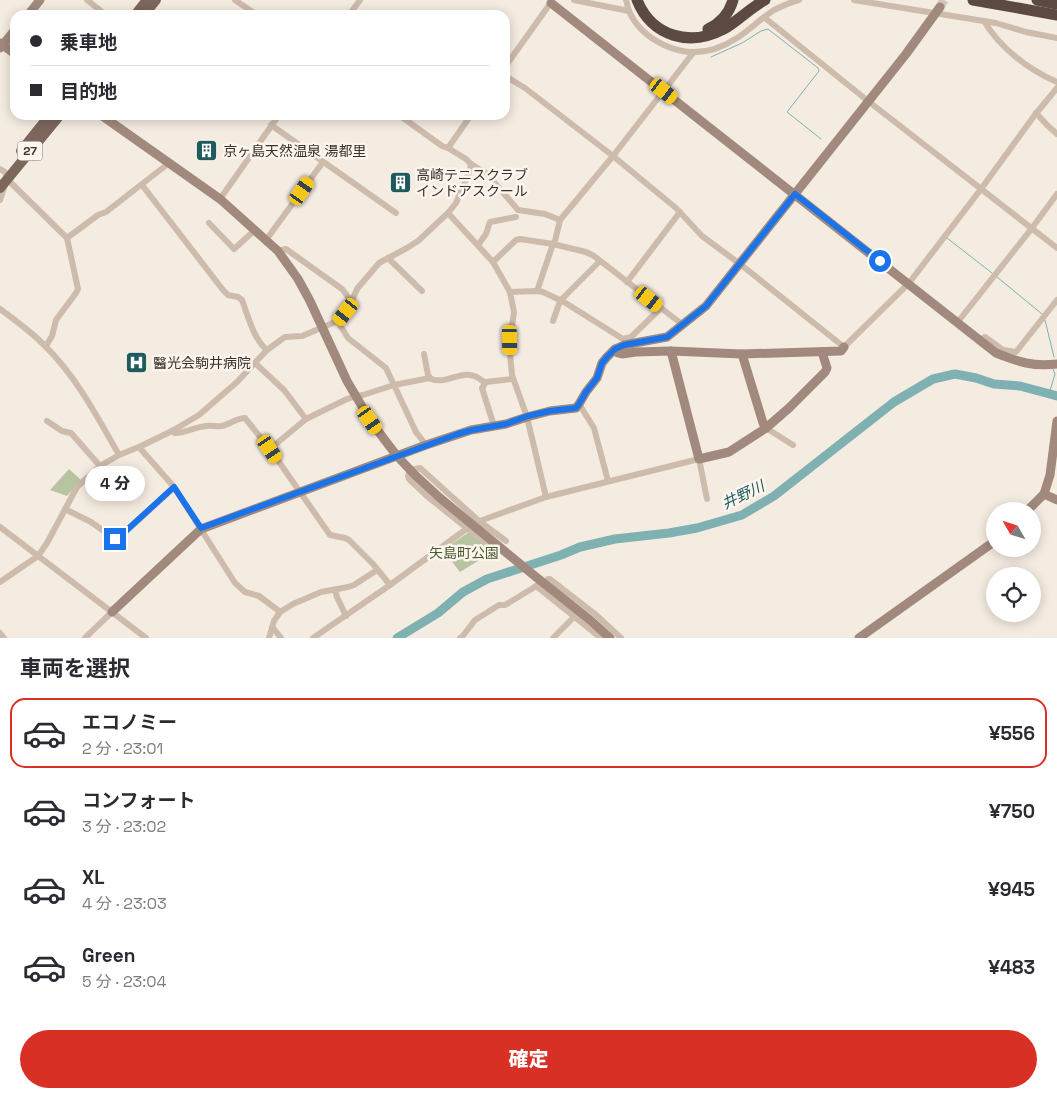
<!DOCTYPE html>
<html lang="ja">
<meta charset="utf-8">
<style>
:root{--surface:#fff;--page:#f2f2f3;--text:#2b2b33;--muted:#7c7c81;--line:#e1e1e2;--accent:#d93025}
body{margin:0;font-family:"Space Grotesk","Noto Sans JP",sans-serif;background:var(--page);color:var(--text);height:100vh;display:flex;flex-direction:column;font-size:19px;white-space:nowrap}
*{box-sizing:border-box;margin:0}
p{font-size:16px;color:var(--muted)}
.icon{flex:none;width:28px;height:28px;fill:none;stroke:currentColor;stroke-width:2;stroke-linecap:round;stroke-linejoin:round}
.map{position:relative;height:638px;overflow:hidden}
.details{display:flex;flex-direction:column;background:var(--surface);flex:1}
.details>*{flex:none}
.hud{position:absolute;left:10px;top:10px;width:500px;height:110px;border-radius:15px;box-shadow:0 2px 12px #0003;display:grid;align-content:center;height:110px;padding:0 20px;background:var(--surface)}
.needle{width:32px;rotate:309deg}
.controls{position:absolute;left:986px;top:502px;display:grid;gap:10px}
.controls a{display:grid;place-items:center;width:55px;height:55px;border-radius:50%;background:var(--surface);box-shadow:0 2px 12px #0003;font-size:25px}
.end{position:absolute;width:22px;height:22px;margin:-11px;border:6px solid #1a73e8;background:#fff;box-shadow:0 0 0 2px #fff}
.from{border-radius:50%}
.bubble{position:absolute;height:35px;border-radius:18px;background:var(--surface);box-shadow:0 2px 12px #0003;font-size:16px;font-weight:800;line-height:35px;text-align:center}
.car{position:absolute;width:15px;height:30px;margin:-15px -8px;border-radius:6px;box-shadow:0 0 4px 1px #0007;background:linear-gradient(#f5c518 24%,#345 0 40%,#f5c518 0 76%,#345 0 86%,#f5c518 0)}
.hud b{display:flex;align-items:center;gap:18px;height:48px;font-size:19px}
.hud b+b{border-top:1px solid var(--line)}
.hud i{width:12px;height:12px;background:var(--text)}
ul{padding:0;list-style:none}
li{display:flex;align-items:center;gap:15px;height:70px;margin:0 10px 8px;padding:0 10px;border:2px solid transparent;border-radius:15px}
li div{flex:1}
li b{display:block;font-size:19px}
li em{font-style:normal;font-weight:800}
li.active{border-color:var(--accent)}
li>.icon{width:45px;height:45px;stroke-width:1.5}
h2{padding:0 20px;font-size:22px;line-height:60px}
.button{display:flex;gap:10px;margin-top:auto;padding:10px 20px}
.button a{flex:1;height:58px;border-radius:30px;background:var(--accent);color:#fff;font-size:20px;font-weight:800;line-height:58px;text-align:center}
.map>svg:first-child{display:block}
.green{fill:#b8c4a0}
.lines{fill:none;stroke-linecap:round;stroke-linejoin:round}
.stream{stroke:#7fb0b2;stroke-width:1}
.river{stroke:#7fb0b2;stroke-width:9}
.secondary-tunnel{stroke:#cfc6bd;stroke-width:9;stroke-dasharray:9 4.5;stroke-linecap:butt}
.street{stroke:#cdbbac;stroke-width:6}
.secondary{stroke:#a18a7d;stroke-width:9}
.primary{stroke:#7d675c;stroke-width:10}
.highway{stroke:#5c4a42;stroke-width:11}
.route{stroke:#1a73e8;stroke-width:6}
.labels{text-anchor:middle;stroke-width:5;stroke-linejoin:round;paint-order:stroke}
.shield{fill:#fbf5ee;stroke:#756b66;stroke-width:1}
.shield-label{font-size:12px;font-weight:bold;fill:#3b302b}
.poi-label{font-size:14px;fill:#3b302b;stroke:#fbf5ee;text-anchor:start}
.park-label{font-size:14px;fill:#4a5a2e;stroke:#fbf5ee}
.water-label{font-size:15px;font-style:italic;fill:#1f5a5e;stroke:#fbf5ee}
</style>
<div class="map">
<svg width="1057" height="638" viewBox="0 0 1057 638">
<rect width="100%" height="100%" fill="#f4ebe1"/>
<!-- green -->
<g class="green">
<polygon points="69,469 81,480 67,496 50,490"/>
<polygon points="469,532 494,551 460,572 443,550"/>
</g>
<g class="lines">
<!-- stream -->
<g class="stream">
<polyline points="711,57 742,43 761,31 768,29 818,68 819,71 787,112 821,139"/>
<polyline points="947,238 992,273"/>
<polyline points="997,277 1042,314"/>
<polyline points="1045,320 1054,357"/>
<polyline points="1049,394 1055,374 1053,369"/>
</g>
<!-- river -->
<polyline class="river" points="397,638 438,613 463,592 487,579 561,555 580,547 615,539 669,533 697,528 742,515 774,496 894,402 933,379 955,374 976,378 994,384 1020,386 1057,396"/>
<!-- secondary-tunnel -->
<polyline class="secondary-tunnel" points="940,7 944,0"/>
<!-- street -->
<g class="street">
<polyline points="87,0 106,15"/>
<polyline points="235,0 257,15"/>
<path d="M574,0l55,11c7,16 20,27 35,34 25,12 50,8 73,-7 13,-8 24,-20 37,-28 8,-4 17,-8 25,-10"/>
<polyline points="626,0 629,11"/>
<polyline points="854,0 996,23 1026,32 1057,38"/>
<polyline points="349,15 360,0"/>
<polyline points="765,18 868,101 1057,248"/>
<path d="M984,21c16,27 45,49 73,61"/>
<polyline points="505,67 552,1"/>
<polyline points="505,76 525,88 613,156 676,208 702,236 740,264 844,347 909,283 981,189 1034,116 1057,88"/>
<polyline points="1036,113 1047,125 1057,134"/>
<polyline points="399,115 442,146 448,148 471,115"/>
<polyline points="271,125 396,213"/>
<polyline points="448,148 466,159 471,164 487,174 518,210 545,214 560,220"/>
<polyline points="0,169 5,172 7,179 0,200"/>
<polyline points="7,179 67,238 78,289 76,293 56,320 52,336 46,346"/>
<path d="M142,185l81,105 5,5 10,2 4,3c6,16 12,40 25,50"/>
<polyline points="220,199 279,115"/>
<polyline points="448,213 493,262 510,292 514,312 510,340 510,354 512,375 527,417 546,497"/>
<polyline points="209,223 234,249 255,230"/>
<polyline points="67,238 98,215 106,212 169,163"/>
<polyline points="266,240 323,162"/>
<polyline points="478,245 486,234 490,222 516,217"/>
<polyline points="278,251 286,249 342,289 352,302"/>
<polyline points="388,258 422,291"/>
<polyline points="493,262 516,240 520,239 553,244 537,291"/>
<polyline points="627,282 680,212"/>
<polyline points="510,292 537,291 543,292 564,302 623,339 631,337 661,308"/>
<path d="M0,309c16,12 32,23 45,37 31,30 53,72 74,109"/>
<polyline points="553,321 560,301 600,261"/>
<polyline points="338,322 348,338 386,368 416,432 426,445"/>
<polyline points="957,323 1032,228 1057,194"/>
<polyline points="683,325 594,256 586,252 553,244 555,241 560,220 613,156 693,53"/>
<polyline points="980,340 985,337 1003,350 1016,352 1057,300"/>
<path d="M424,354l4,21 3,4c20,7 33,-16 54,4"/>
<polyline points="255,363 284,390 306,419"/>
<polyline points="579,404 594,428 608,481"/>
<polyline points="47,421 62,431 71,433 100,466"/>
<polyline points="494,426 482,388 486,382 513,379"/>
<polyline points="766,428 793,445"/>
<path d="M172,431l3,2c10,0 20,-6 31,-7 6,-1 11,1 16,0 8,-2 15,-8 23,-8l25,31 60,86 15,3 4,2 24,24 17,21"/>
<polyline points="139,447 174,487 235,583 245,592 259,596 279,611 280,612 274,621 269,638"/>
<polyline points="270,449 306,419 347,399 356,396 363,395 394,385 430,378"/>
<polyline points="65,509 91,522 115,539 118,539 174,487"/>
<polyline points="477,522 546,497 699,459 707,499"/>
<polyline points="0,527 146,638"/>
<polyline points="493,549 428,497 409,479 408,476 410,470 420,468 479,521 506,541"/>
<polyline points="548,579 550,579 595,614 621,638"/>
<polyline points="0,582 38,556 47,543 77,487 100,466 119,455 139,447 172,431 199,415 237,382 267,350 285,337 302,336 340,320 348,310 357,289 379,263 407,248 418,241 448,213 456,203 470,170 471,164"/>
<polyline points="536,586 601,638"/>
<polyline points="335,590 337,597 346,616"/>
<polyline points="280,612 293,604 321,592 348,587 354,585 377,570"/>
<polyline points="272,627 281,638"/>
<polyline points="0,633 4,638"/>
<polyline points="85,638 112,612"/>
<polyline points="313,638 390,585 469,527"/>
<polyline points="460,638 462,637 475,620 499,605 505,605 538,585"/>
<polyline points="553,638 575,616"/>
</g>
<!-- secondary -->
<g class="secondary">
<path d="M551,3l445,350c23,9 37,14 61,11"/>
<polyline points="28,15 40,0"/>
<polyline points="0,43 15,54"/>
<polyline points="0,48 15,30"/>
<polyline points="101,115 220,199 278,251 298,279 310,301 347,381 370,420 384,439 397,456 415,475 440,498 536,577 590,620 610,638"/>
<polyline points="615,349 618,353 622,354 636,352 671,351 742,354 841,351 844,347"/>
<polyline points="671,351 699,459 729,452 766,428 789,408 825,372 827,368 822,352"/>
<polyline points="742,354 763,423 766,428"/>
<polyline points="1057,421 1050,475 1044,494 1057,500"/>
<polyline points="1027,511 1044,494"/>
<polyline points="112,612 201,529 426,445 471,430 506,424 527,417 550,411 576,408 579,404 586,392 597,378 602,363 607,357 615,349 624,345 667,337 706,306 906,54 940,7"/>
<polyline points="859,638 995,541"/>
</g>
<!-- primary -->
<g class="primary">
<polyline points="135,15 147,0"/>
<polyline points="144,15 156,0"/>
<polyline points="21,151 50,115"/>
<polyline points="0,188 60,115"/>
</g>
<!-- highway -->
<g class="highway">
<path d="M637,0c15,37 53,47 87,29 14,-8 26,-21 41,-29"/>
<polyline points="973,0 1057,15"/>
<polyline points="1037,0 1057,4"/>
<path d="M708,29c13,-6 21,-15 25,-29"/>
</g>
</g>
<g class="lines">
<!-- route -->
<polyline class="route" points="115,539 118,538 174,487 201,528 458,434 472,430 506,424 528,416 550,411 576,408 579,404 586,392 597,378 602,363 607,357 615,349 624,345 667,337 706,306 795,194 880,261"/>
</g>
<!-- icons -->
<defs>
<symbol id="building-square" viewBox="-11 -11 22 22"><rect x="-9" y="-9" width="18" height="18" rx="4" fill="#1f5a5e" stroke="#fbf5ee"/><path d="M-4-6H4V6H1V3H-1V6H-4ZM-2.5-4.3h1.7v1.8h-1.7ZM.8-4.3h1.7v1.8H.8ZM-2.5-1h1.7V.8h-1.7ZM.8-1h1.7V.8H.8Z" fill="#fff"/></symbol>
<symbol id="hospital-square" viewBox="-11 -11 22 22"><rect x="-9" y="-9" width="18" height="18" rx="4" fill="#1f5a5e" stroke="#fbf5ee"/><path d="M-5-5h3v3.5h4V-5h3V5h-3V1.5h-4V5h-3Z" fill="#fff"/></symbol>
</defs>
<g fill-rule="evenodd">
<use href="#building-square" x="194" y="138" width="25" height="25"/>
<use href="#building-square" x="388" y="170" width="25" height="25"/>
<use href="#hospital-square" x="124" y="350" width="25" height="25"/>
</g>
<g class="labels">
<!-- shield labels -->
<rect class="shield" x="17.5" y="141.5" width="25" height="19" rx="4"/>
<g class="shield-label">
<text x="30" y="155">27</text>
</g>
<!-- poi labels -->
<g class="poi-label">
<text x="223" y="156">京ヶ島天然温泉 湯都里</text>
<text x="416" y="180">高崎テニスクラブ<tspan x="416" dy="16">インドアスクール</tspan></text>
<text x="153" y="368">醫光会駒井病院</text>
</g>
<!-- park labels -->
<g class="park-label">
<text x="464" y="558">矢島町公園</text>
</g>
<!-- water labels -->
<g class="water-label">
<text transform="translate(743 495) rotate(-26)" y="5">井野川</text>
</g>
</g>
</svg>
<div class="controls">
<a><svg class="needle" viewBox="-14 -14 28 28"><path d="M0-13l5 13h-10z" fill="#e53935"/><path d="M0 13l5-13h-10z" fill="#7c7c81"/></svg></a>
<a><svg class="icon" aria-label="locate" viewBox="0 0 24 24"><circle cx="12" cy="12" r="6"/><path d="M12 2v4M12 18v4M2 12h4M18 12h4"/></svg></a>
</div>
<i class="end from" style="left:880px;top:261px"></i>
<i class="end" style="left:115px;top:539px"></i>
<div class="bubble" style="left:85px;top:466px;width:60px">4 分</div>
<i class="car" style="left:664px;top:91px;rotate:128deg"></i>
<i class="car" style="left:302px;top:191px;rotate:35deg"></i>
<i class="car" style="left:649px;top:299px;rotate:128deg"></i>
<i class="car" style="left:346px;top:312px;rotate:218deg"></i>
<i class="car" style="left:510px;top:340px;rotate:179deg"></i>
<i class="car" style="left:370px;top:420px;rotate:145deg"></i>
<i class="car" style="left:270px;top:449px;rotate:146deg"></i>
<div class="hud">
<b><i class="from"></i>乗車地</b>
<b><i></i>目的地</b>
</div>
</div>
<section class="details">
<h2>車両を選択</h2>
<ul>
<li class="active"><svg class="icon" aria-label="car" viewBox="0 0 24 24"><path d="M5 17H2v-5l4-1 3-4h7l3 4 3 1v5h-3M9 17h6M6 11h13"/><circle cx="7" cy="17" r="2"/><circle cx="17" cy="17" r="2"/></svg><div><b>エコノミー</b><p>2 分 · 23:01</p></div><em>¥556</em></li>
<li><svg class="icon" aria-label="car" viewBox="0 0 24 24"><path d="M5 17H2v-5l4-1 3-4h7l3 4 3 1v5h-3M9 17h6M6 11h13"/><circle cx="7" cy="17" r="2"/><circle cx="17" cy="17" r="2"/></svg><div><b>コンフォート</b><p>3 分 · 23:02</p></div><em>¥750</em></li>
<li><svg class="icon" aria-label="car" viewBox="0 0 24 24"><path d="M5 17H2v-5l4-1 3-4h7l3 4 3 1v5h-3M9 17h6M6 11h13"/><circle cx="7" cy="17" r="2"/><circle cx="17" cy="17" r="2"/></svg><div><b>XL</b><p>4 分 · 23:03</p></div><em>¥945</em></li>
<li><svg class="icon" aria-label="car" viewBox="0 0 24 24"><path d="M5 17H2v-5l4-1 3-4h7l3 4 3 1v5h-3M9 17h6M6 11h13"/><circle cx="7" cy="17" r="2"/><circle cx="17" cy="17" r="2"/></svg><div><b>Green</b><p>5 分 · 23:04</p></div><em>¥483</em></li>
</ul>
<div class="button"><a>確定</a></div>
</section>
